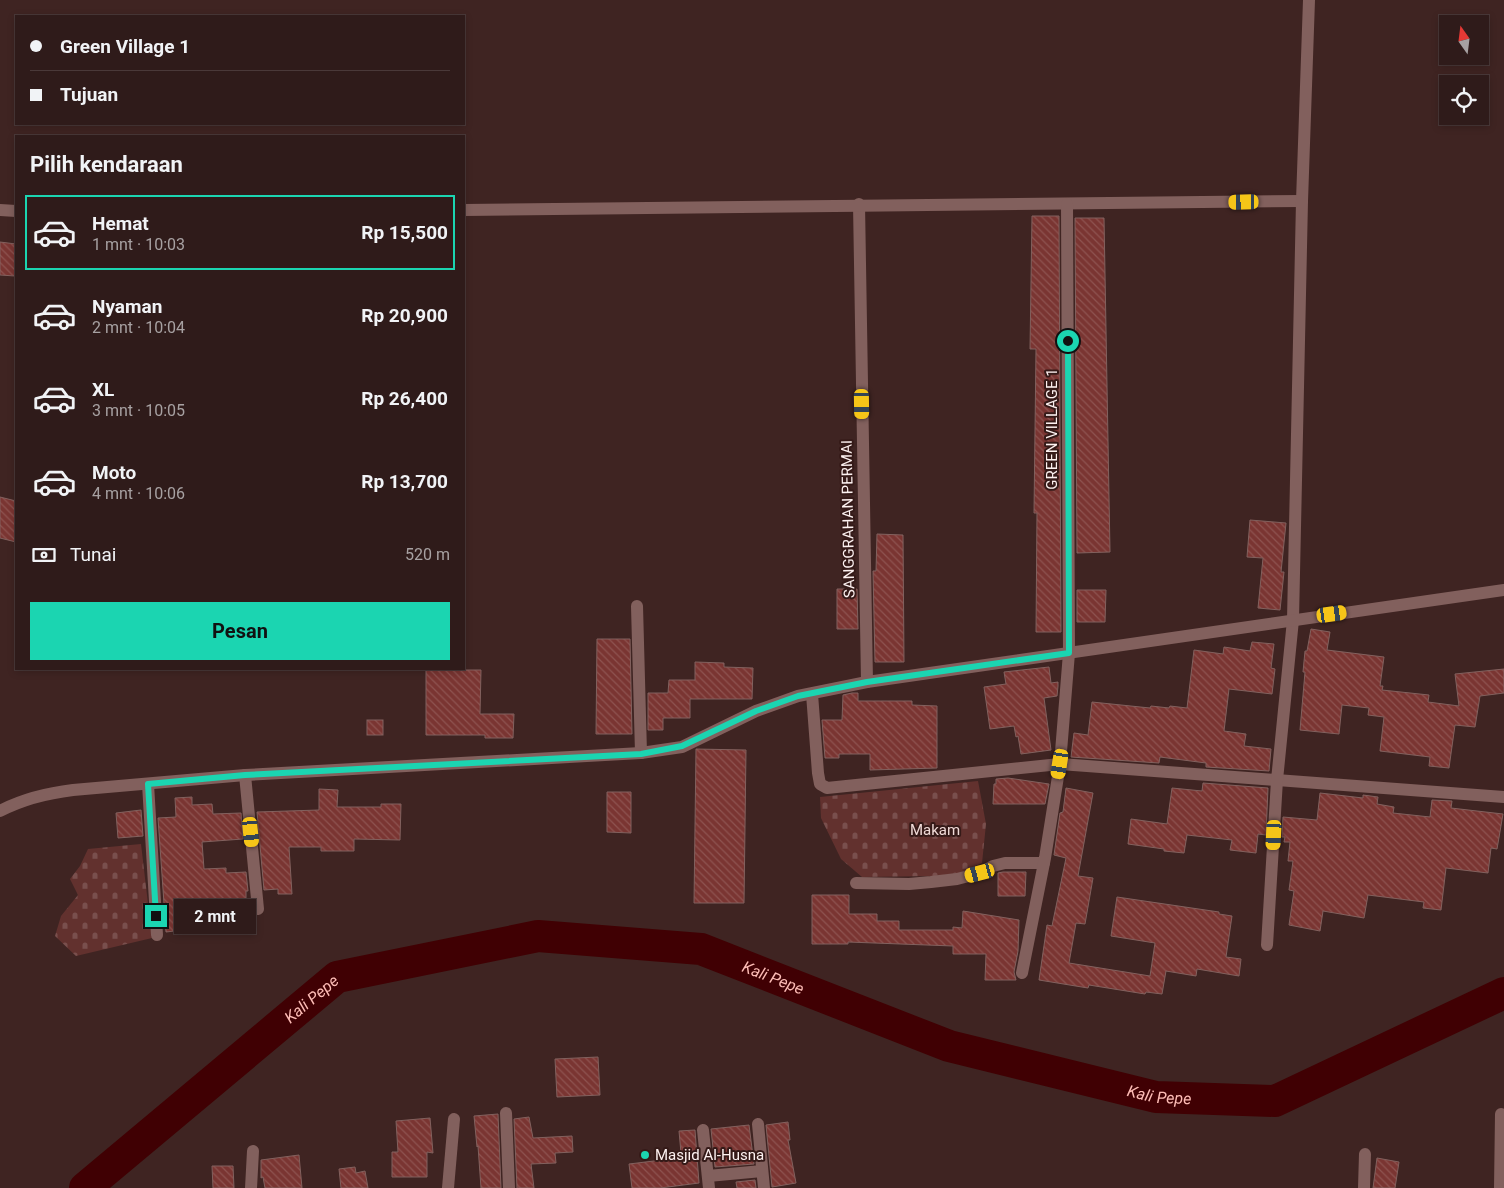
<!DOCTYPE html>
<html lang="id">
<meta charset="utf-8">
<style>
:root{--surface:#2f1b1a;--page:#3b2827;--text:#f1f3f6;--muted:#a7a1a2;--line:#4a3939;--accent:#1bd5b1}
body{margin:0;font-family:Roboto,sans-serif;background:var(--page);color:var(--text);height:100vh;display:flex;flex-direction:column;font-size:19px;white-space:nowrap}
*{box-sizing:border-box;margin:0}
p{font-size:16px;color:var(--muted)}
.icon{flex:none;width:28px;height:28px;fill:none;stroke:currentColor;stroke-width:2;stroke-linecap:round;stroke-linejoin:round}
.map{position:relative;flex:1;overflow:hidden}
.panel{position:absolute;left:15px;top:135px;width:450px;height:535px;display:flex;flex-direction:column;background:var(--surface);border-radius:0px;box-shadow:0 2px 8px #0003,0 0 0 1px var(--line)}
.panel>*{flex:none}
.guide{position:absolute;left:15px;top:15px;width:450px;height:110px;border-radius:0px;box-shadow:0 2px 8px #0003,0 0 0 1px var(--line);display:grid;align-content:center;height:110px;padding:0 15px;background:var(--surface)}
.needle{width:32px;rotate:346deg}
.buttons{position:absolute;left:1439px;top:15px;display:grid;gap:10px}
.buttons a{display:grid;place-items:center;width:50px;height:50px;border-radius:0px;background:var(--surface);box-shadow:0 2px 8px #0003,0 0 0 1px var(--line);font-size:25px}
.end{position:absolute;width:22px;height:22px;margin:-11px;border:6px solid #1bd5b1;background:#111;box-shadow:0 0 0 2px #111}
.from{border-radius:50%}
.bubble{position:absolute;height:35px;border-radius:0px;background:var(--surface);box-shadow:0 2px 8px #0003,0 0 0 1px var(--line);font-size:16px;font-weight:700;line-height:35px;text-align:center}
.car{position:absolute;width:15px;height:30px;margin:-15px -8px;border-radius:6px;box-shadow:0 0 4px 1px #0007;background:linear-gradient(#f5c518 24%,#345 0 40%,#f5c518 0 76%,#345 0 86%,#f5c518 0)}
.guide b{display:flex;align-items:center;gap:18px;height:48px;font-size:19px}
.guide b+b{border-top:1px solid var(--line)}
.guide i{width:12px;height:12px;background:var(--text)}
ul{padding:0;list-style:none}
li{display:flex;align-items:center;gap:15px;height:75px;margin:0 10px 8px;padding:0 5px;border:2px solid transparent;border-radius:0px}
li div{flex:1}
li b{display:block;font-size:19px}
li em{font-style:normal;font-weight:700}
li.current{border-color:var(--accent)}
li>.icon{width:45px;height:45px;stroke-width:1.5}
h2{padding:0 15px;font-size:22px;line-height:60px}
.pay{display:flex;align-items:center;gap:12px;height:55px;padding:0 15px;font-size:19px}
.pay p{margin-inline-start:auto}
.button{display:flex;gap:10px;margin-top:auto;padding:10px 15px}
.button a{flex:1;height:58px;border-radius:0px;background:var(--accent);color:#111;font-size:20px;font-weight:700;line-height:58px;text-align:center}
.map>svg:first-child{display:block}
.cemetery{fill:url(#cemetery-stones)}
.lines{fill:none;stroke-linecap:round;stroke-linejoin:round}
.river{stroke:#400003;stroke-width:32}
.building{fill:url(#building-back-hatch);stroke:#82615e}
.minor{stroke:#82605d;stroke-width:12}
.tertiary{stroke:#82605d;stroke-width:12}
.route{stroke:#1bd5b1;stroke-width:6}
.poi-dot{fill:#1bd5b1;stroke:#351a18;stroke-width:2}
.labels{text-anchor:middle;stroke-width:4;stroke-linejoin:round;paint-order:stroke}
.street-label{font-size:15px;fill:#fdf1f0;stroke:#351a18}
.park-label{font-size:15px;fill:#f0dad7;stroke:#351a18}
.poi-label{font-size:15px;fill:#fdf1f0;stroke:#351a18;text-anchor:start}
.water-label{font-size:16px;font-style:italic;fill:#fdbcb6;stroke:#351a18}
</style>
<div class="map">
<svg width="1504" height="1188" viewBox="0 0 1504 1188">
<defs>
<pattern id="cemetery-stones" width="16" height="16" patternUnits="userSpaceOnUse" patternTransform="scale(1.25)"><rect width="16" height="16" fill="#62312e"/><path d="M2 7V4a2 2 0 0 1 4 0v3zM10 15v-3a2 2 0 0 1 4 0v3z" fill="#794f4d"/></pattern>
<pattern id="building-back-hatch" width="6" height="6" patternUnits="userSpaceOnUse" patternTransform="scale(1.25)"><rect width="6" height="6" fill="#7a3532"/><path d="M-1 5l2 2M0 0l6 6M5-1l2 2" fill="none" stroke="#8e5350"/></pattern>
</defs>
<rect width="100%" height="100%" fill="#3f2422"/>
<!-- cemetery -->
<g class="cemetery">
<polygon points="978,781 986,824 982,863 960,873 935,876 862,877 841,859 821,818 820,797"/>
<polygon points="141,844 152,938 76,956 55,936 61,916 78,895 70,879 80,866 88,849"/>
</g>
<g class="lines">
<!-- river -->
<path class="river" id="s1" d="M85,1188l252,-211 201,-41 163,13 248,97 207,51 119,4 229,-108"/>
</g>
<!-- building -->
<g class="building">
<polygon points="1032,216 1059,216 1061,632 1036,632 1037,513 1034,513 1036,349 1030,349"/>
<polygon points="1075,218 1104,218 1110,552 1077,553"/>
<polygon points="0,242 16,244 15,276 0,275"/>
<polygon points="0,497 16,501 16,542 0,538"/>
<polygon points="1250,520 1286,523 1281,572 1284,572 1280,610 1258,608 1263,558 1247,557"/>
<polygon points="877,534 903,535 904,662 875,662 873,571 876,571"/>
<polygon points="837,589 857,589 858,629 837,629"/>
<polygon points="1077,590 1106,590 1105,622 1077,622"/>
<polygon points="1311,629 1330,632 1327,650 1384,657 1380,686 1383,686 1382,690 1429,695 1428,702 1459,706 1455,674 1504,669 1504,693 1480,696 1475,727 1455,725 1449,768 1429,766 1430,757 1380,751 1384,717 1368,715 1369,708 1342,705 1339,734 1300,730 1305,672 1303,672 1305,651 1307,651"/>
<polygon points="597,639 630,639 632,734 596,734"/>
<polygon points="1252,642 1274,644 1271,668 1275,669 1272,694 1229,689 1224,731 1246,734 1244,746 1271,749 1269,771 1206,767 1206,763 1160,757 1159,763 1071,757 1074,733 1088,735 1092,702 1150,708 1151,706 1169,708 1170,706 1187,708 1194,650 1223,654 1224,647 1250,651"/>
<polygon points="695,662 724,663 724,667 753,668 752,699 690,699 690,718 663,718 663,730 648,730 648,693 668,693 669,680 695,680"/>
<polygon points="1049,667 1051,683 1058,682 1058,686 1057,696 1044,698 1051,750 1021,754 1018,736 1016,737 1014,726 990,729 984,687 1006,684 1004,672"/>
<polygon points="426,670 481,670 480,714 514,714 513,738 485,738 485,735 426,735"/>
<polygon points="852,693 858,693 858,701 912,701 912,705 937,706 937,768 870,770 870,754 839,754 839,758 825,758 822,720 842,720 843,695"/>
<rect x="367" y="720" width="16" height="15"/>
<polygon points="696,749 746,750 744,903 694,903"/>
<polygon points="1008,778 1049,784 1045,804 993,804 994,784 996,784 996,779"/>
<polygon points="1203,783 1268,788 1266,835 1258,834 1256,853 1230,850 1232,840 1187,835 1184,853 1164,851 1164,849 1128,844 1131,819 1167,824 1172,788 1202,791"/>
<polygon points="1066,788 1093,793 1078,876 1093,878 1085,924 1076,923 1069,963 1150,976 1155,943 1111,936 1117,897 1219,912 1219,914 1232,916 1226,957 1241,959 1239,976 1197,969 1196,976 1166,971 1162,994 1146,992 1145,994 1089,985 1088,988 1039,980 1047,925 1052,926 1066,858 1054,855 1060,813 1063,812"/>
<polygon points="319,789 338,790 337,807 381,807 381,804 401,804 400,840 354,839 354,851 321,851 321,847 289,847 292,894 278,894 278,889 264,890 257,812 319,810"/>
<polygon points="607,792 631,792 631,833 607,832"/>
<polygon points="1320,793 1363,798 1363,795 1378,797 1377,804 1394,807 1393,813 1430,817 1432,800 1452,801 1451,808 1503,814 1497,849 1491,848 1488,873 1446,868 1441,910 1423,908 1424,902 1368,895 1364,918 1323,911 1320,931 1289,925 1294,891 1289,890 1293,861 1288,861 1290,842 1284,842 1285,837 1282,837 1283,817 1317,820"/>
<polygon points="192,797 192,805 212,804 213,814 241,813 243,839 202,842 204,869 226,868 226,873 246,872 248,891 246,891 246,902 227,904 229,919 190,923 191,929 166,932 158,818 176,817 175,798"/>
<polygon points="141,810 143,836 118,838 116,813"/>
<polygon points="1003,872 1026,872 1025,896 998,896 998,873"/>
<polygon points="812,895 849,895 849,914 877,914 877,921 899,921 899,930 953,930 953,927 962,928 963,911 1019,920 1018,951 1014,972 1016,980 985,980 986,954 953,954 953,946 848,942 848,944 812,944"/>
<polygon points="598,1057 600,1095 557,1097 555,1059"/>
<polygon points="498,1114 501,1188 481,1188 478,1146 477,1147 474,1116"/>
<polygon points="529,1117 533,1138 572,1136 573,1152 555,1153 556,1163 531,1164 534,1188 517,1188 514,1119"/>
<polygon points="430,1118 433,1153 427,1152 427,1177 392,1177 392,1152 398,1152 396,1121"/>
<polygon points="788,1122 790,1140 788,1140 796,1183 772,1187 766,1125"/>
<polygon points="749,1125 754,1164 715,1167 711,1129"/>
<polygon points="695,1130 699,1183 660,1188 632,1188 629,1164 679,1158 679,1153 681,1153 679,1131"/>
<polygon points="299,1155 302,1188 265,1188 263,1177 261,1178 261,1160"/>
<polygon points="1377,1158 1399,1162 1395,1188 1373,1188"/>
<polygon points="212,1166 233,1166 234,1188 213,1188"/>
<polygon points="355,1167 356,1173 365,1171 368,1188 341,1188 339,1169"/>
<polygon points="755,1180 756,1188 737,1188 736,1182"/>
</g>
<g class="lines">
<!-- minor -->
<g class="minor">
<polyline points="859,204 867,682"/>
<polyline points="0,210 16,211"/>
<path d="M464,210c279,-4 559,-5 838,-9"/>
<polyline points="637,606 641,753"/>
<polyline points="812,694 818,773 820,784 827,788 1060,764 1504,797"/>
<polyline points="245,775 258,909"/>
<polyline points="148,784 157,935"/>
<polyline points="856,883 909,884 931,882 957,879 980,873 993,866 1005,863 1044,863"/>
<polyline points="1267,945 1277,780 1293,620 1302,201 1309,0"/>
<polyline points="1022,973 1045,858 1060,764 1069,653 1067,204"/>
<polyline points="506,1113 509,1188"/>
<polyline points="758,1124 764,1188"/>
<polyline points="703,1130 709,1188"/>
<polyline points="708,1176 762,1171"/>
<polyline points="251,1188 253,1151"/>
<polyline points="448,1188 454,1119"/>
<polyline points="1364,1188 1365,1154"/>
<polyline points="1500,1188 1501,1114"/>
</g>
<!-- tertiary -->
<path class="tertiary" d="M0,811c23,-12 48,-18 73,-21l172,-15 396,-22 41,-6 74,-36 42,-15 69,-14 637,-92"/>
</g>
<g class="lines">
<!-- route -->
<polyline class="route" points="156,916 148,784 245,775 641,754 682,746 756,711 798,696 867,682 1069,653 1068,341"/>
</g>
<!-- markers -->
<circle class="poi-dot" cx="645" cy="1155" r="5"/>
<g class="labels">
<!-- street labels -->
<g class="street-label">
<text transform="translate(1052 429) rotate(-90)" y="5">GREEN VILLAGE 1</text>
<text transform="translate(848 519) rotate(-91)" y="5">SANGGRAHAN PERMAI</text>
</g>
<!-- park labels -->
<g class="park-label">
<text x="935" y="835">Makam</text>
</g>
<!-- poi labels -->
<g class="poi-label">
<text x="655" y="1160">Masjid Al-Husna</text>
</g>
<!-- water labels -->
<g class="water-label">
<text dy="6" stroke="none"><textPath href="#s1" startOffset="775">Kali Pepe</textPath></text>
<text dy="6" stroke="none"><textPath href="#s1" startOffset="295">Kali Pepe</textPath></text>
<text dy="6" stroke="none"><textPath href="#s1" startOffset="1180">Kali Pepe</textPath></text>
</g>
</g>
</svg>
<div class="buttons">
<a><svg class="needle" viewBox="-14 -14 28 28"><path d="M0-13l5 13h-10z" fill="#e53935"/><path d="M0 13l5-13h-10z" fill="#a7a1a2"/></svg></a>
<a><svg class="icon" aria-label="locate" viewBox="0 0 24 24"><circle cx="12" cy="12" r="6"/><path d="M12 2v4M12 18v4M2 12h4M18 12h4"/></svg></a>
</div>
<i class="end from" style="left:1068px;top:341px"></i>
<i class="end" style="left:156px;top:916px"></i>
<div class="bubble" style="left:174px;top:899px;width:82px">2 mnt</div>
<i class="car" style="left:1244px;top:202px;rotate:269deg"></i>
<i class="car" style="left:862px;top:404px;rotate:179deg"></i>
<i class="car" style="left:1332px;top:614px;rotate:82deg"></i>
<i class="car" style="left:1060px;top:764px;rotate:189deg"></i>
<i class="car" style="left:251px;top:832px;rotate:174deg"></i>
<i class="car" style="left:1274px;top:835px;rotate:183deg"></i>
<i class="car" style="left:980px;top:873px;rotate:255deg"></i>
<div class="guide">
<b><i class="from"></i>Green Village 1</b>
<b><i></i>Tujuan</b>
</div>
<section class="panel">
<h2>Pilih kendaraan</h2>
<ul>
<li class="current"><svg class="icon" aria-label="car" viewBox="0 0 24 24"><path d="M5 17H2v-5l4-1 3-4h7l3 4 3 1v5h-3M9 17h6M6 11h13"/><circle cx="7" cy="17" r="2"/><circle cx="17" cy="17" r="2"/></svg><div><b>Hemat</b><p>1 mnt · 10:03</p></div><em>Rp 15,500</em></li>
<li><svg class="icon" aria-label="car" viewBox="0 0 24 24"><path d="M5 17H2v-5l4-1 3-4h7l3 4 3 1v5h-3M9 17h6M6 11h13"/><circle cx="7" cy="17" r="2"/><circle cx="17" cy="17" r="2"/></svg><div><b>Nyaman</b><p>2 mnt · 10:04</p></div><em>Rp 20,900</em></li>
<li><svg class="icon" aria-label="car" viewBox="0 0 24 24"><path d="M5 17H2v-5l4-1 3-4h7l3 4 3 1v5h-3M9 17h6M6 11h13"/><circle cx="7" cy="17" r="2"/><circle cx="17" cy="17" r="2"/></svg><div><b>XL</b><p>3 mnt · 10:05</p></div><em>Rp 26,400</em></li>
<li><svg class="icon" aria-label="car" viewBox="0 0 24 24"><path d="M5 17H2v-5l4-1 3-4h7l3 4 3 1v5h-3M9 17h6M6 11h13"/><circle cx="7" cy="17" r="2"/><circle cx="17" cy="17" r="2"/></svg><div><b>Moto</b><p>4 mnt · 10:06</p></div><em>Rp 13,700</em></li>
</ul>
<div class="pay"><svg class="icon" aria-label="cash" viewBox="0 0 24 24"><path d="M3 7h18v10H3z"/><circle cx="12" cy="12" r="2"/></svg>Tunai<p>520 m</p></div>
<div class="button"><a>Pesan</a></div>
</section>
</div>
